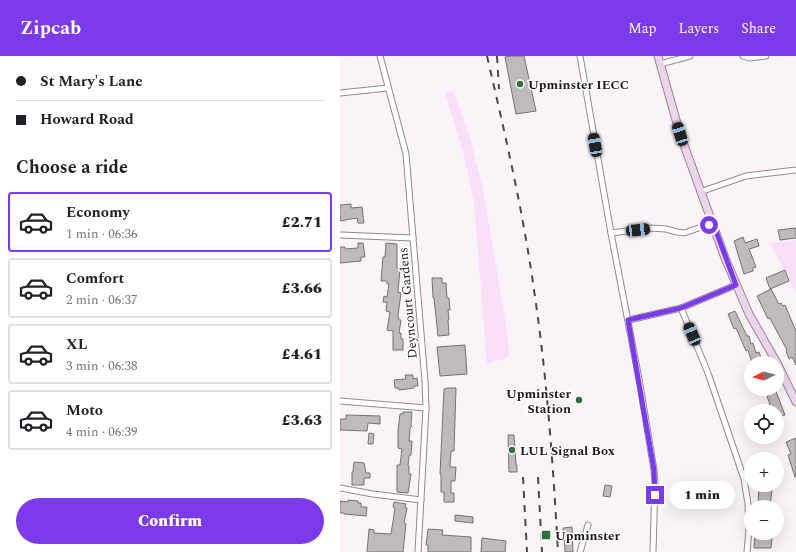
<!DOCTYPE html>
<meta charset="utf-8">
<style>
:root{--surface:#fff;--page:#f6f6f6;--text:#202124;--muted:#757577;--line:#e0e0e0;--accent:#7c3aed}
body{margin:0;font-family:Spectral,serif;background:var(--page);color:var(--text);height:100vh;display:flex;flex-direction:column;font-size:15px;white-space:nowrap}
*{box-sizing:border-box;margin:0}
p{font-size:13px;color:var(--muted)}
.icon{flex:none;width:22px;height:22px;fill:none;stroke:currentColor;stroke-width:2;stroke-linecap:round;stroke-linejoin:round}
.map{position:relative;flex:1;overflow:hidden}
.details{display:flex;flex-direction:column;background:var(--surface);width:340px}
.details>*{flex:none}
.top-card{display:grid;align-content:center;height:88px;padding:0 16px;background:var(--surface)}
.needle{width:26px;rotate:264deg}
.tools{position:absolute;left:404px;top:300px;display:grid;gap:8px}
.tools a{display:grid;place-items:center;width:40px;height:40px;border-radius:50%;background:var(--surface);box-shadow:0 4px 16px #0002;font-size:20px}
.end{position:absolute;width:18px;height:18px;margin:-9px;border:5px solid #7c3aed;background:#fff;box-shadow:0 0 0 2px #fff}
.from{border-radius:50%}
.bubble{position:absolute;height:28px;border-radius:14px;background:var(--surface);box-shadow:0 4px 16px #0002;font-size:13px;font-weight:800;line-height:28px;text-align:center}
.car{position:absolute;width:12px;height:24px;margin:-12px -6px;border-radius:5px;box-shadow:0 0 3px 1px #0007;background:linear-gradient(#222 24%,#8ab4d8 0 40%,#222 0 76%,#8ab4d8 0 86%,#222 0)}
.top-card b{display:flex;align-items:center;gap:14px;height:38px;font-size:15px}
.top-card b+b{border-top:1px solid var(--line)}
.top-card i{width:10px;height:10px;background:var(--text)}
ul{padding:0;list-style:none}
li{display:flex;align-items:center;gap:12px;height:60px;margin:0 8px 6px;padding:0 8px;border:2px solid var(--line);border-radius:4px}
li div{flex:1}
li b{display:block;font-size:15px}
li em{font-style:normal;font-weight:800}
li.current{border-color:var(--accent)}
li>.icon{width:36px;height:36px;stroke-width:1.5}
h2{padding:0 16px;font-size:18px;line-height:48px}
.button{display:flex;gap:8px;margin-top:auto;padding:8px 16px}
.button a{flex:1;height:46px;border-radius:24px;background:var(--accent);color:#fff;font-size:16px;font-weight:800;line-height:46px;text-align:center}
header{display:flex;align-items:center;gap:24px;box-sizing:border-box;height:56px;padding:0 20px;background:var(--accent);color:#fff}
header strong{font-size:19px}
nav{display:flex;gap:22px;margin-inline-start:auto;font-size:14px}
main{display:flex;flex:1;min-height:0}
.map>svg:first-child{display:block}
.green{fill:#f9dff7}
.building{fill:#c0babf;stroke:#767175}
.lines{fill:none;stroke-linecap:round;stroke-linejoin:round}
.street-casing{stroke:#908a8f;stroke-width:7}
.secondary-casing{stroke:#908a8f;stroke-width:9}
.street{stroke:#fff;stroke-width:5}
.secondary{stroke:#ecd4eb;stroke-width:7}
.rail{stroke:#4a484a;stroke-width:2;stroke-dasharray:7 7;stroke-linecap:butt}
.route{stroke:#7c3aed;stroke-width:5}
.poi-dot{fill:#2c713d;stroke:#fff;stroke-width:1.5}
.labels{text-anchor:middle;stroke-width:3;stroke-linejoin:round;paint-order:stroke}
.poi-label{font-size:13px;font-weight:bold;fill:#191719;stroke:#fff;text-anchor:start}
.street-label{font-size:13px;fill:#191719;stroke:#fff}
</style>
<header>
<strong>Zipcab</strong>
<nav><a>Map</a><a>Layers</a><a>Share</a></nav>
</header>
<main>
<section class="details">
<div class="top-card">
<b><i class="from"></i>St Mary's Lane</b>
<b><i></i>Howard Road</b>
</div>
<h2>Choose a ride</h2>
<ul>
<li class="current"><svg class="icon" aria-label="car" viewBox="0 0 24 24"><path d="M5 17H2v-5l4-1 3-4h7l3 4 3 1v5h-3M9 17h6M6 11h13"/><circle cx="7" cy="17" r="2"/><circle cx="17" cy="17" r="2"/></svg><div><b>Economy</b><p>1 min · 06:36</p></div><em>£2.71</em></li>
<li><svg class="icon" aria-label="car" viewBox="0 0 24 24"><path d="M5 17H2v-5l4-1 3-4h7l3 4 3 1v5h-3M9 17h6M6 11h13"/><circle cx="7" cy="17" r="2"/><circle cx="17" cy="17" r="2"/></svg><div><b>Comfort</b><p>2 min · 06:37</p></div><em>£3.66</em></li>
<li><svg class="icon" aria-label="car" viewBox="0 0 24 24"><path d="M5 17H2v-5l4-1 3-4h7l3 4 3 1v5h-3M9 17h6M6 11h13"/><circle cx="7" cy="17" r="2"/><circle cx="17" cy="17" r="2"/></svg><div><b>XL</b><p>3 min · 06:38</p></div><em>£4.61</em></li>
<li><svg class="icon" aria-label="car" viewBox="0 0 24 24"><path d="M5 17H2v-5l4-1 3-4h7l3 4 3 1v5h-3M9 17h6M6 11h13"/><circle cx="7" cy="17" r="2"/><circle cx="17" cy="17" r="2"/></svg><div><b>Moto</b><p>4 min · 06:39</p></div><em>£3.63</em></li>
</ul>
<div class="button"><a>Confirm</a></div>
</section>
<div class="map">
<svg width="456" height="496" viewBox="0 0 456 496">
<rect width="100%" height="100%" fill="#faf4f9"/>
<!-- green -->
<g class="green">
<path d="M113,35l16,44 14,54 25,147 1,20c-8,6 -13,3 -22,8l-13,-161 -10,-48 -19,-62z"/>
<polygon points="456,184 456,237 430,187"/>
</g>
<!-- building -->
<g class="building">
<polygon points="170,0 184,0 196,55 176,58 165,1"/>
<polygon points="11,148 11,152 22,151 24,167 18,167 17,162 0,165 0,149"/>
<polygon points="456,172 456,182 440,184 438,174"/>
<polygon points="403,181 405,187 417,183 419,190 409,193 416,211 413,212 413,215 404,218 394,185"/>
<polygon points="18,187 23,187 25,201 21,201 21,205 0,207 0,191 5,191 5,193 18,192"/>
<polygon points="46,187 57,188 57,212 60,213 58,236 61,237 58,260 59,264 61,264 59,277 61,277 61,283 63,283 63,294 53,294 53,275 47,274 50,256 46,255 47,246 43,246 44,240 47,241 49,228 47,228 47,225 41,225 43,201 45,201"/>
<polygon points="445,214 449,225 430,233 426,222"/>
<polygon points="92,222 102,222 102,227 106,227 107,242 109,242 110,254 108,254 109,264 108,264 109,279 98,280 94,242 93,242"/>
<polygon points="431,233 439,248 441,247 443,250 445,249 456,275 456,309 452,301 449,303 446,295 447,294 433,268 430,262 428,263 417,240"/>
<polygon points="395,255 407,280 409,280 411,288 413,287 416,297 419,296 423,307 412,307 408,294 406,295 396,272 394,273 388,258"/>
<polygon points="125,289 127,318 100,320 97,291"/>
<polygon points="65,319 73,319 73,323 77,322 78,330 74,330 74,332 67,333 59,334 59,332 55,332 54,324 66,323"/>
<polygon points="108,332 116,332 114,395 111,395 110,411 116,411 115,425 111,425 111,437 114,437 114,446 104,446 104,436 101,436 101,418 100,418 104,333"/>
<polygon points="428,333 435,333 445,359 437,362 437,355 432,355 427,340 430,339"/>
<polygon points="63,356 72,356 71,369 72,370 70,372 69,385 72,385 71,399 69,400 68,410 69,410 69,418 71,418 68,437 57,436 57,409 60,409 62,393 58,392 58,375 60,358 63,358"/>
<polygon points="6,359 40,360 40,368 28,367 27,375 0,374 0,363 6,363"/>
<polygon points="29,377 34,378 33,388 28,388"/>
<polygon points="168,379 174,379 176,409 177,409 177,416 169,416"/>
<polygon points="456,382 456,421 455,421 449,402 448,399 451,398 446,386"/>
<polygon points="14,406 24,407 26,417 30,417 30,422 24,422 24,429 12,429 12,416 13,416"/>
<polygon points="265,429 272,430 270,441 263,440"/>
<polygon points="419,432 432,433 430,451 420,450 420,448 418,448"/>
<polygon points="8,444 18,445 18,447 21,447 21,451 27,451 26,460 4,458 4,457 0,457 0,445 8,446"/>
<polygon points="54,446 66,448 65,451 67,452 64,467 66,468 63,496 27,496 29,473 34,474 34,477 51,478 55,452 53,451"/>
<polygon points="115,459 133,461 133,467 115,465"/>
<polygon points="232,471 233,496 225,496 224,477 223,477 223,472"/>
<polygon points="88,473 103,474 102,479 131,481 131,496 88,496 88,489 86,489"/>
<polygon points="415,477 429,477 429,481 432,481 431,492 414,492"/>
<polygon points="142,482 166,485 165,496 141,496"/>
</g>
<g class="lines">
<defs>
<g id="street">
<polyline points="40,0 66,98 85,325 86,352 78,496"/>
<polyline points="240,0 271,177 299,323 314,414 315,426 313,496"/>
<polyline points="403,0 410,2 426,0"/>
<polyline points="320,8 350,0"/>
<polyline points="0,37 48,32"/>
<polyline points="360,136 406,120 456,114"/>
<polyline points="271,177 311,172 326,173 337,176 344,177 373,167"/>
<polyline points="0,179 73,182"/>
<polyline points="341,252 368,317 404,423 408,448 409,474 407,496"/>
<polyline points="289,264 341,252 396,229"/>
<polyline points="0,345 86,352"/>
<polyline points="0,432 33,438 81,444"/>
<polyline points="240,496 248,469"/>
</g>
<g id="secondary">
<polyline points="318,0 340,78 385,202 409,258 437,307"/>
<polyline points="437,307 456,346"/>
</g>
</defs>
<!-- street casing -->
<use href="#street" class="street-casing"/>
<!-- secondary casing -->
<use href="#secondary" class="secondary-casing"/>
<!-- street -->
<use href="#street" class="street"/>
<!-- secondary -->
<use href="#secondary" class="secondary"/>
<!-- rail -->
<g class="rail">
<path d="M147,0c18,78 36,155 47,234 13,87 19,174 24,262"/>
<polyline points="157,0 159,33"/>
<polyline points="183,421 187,496"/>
<polyline points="198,421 202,496"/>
</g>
</g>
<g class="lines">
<!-- route -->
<polyline class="route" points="315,439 314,414 288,264 341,252 396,229 373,167 369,169"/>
</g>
<!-- markers -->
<g class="poi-dot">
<circle cx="180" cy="28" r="4"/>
<circle cx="239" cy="344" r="4"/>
<circle cx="172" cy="394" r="4"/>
<rect x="201" y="474" width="10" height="10" rx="2"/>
</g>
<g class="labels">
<!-- poi labels -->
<g class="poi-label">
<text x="188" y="33">Upminster IECC</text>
<text x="231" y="342" text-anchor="end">Upminster<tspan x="231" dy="15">Station</tspan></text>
<text x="180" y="399">LUL Signal Box</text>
<text x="215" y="484">Upminster</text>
</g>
<!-- street labels -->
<g class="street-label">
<text transform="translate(67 247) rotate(-95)" y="5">Deyncourt Gardens</text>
</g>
</g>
</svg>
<div class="tools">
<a><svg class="needle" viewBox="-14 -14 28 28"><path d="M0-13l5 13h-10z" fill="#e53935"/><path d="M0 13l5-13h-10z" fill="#757577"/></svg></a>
<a><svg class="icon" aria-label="locate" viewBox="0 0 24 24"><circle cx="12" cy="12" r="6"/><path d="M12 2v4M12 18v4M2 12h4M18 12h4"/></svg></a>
<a>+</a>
<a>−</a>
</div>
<i class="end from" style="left:369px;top:169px"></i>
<i class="end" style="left:315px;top:439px"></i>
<div class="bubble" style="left:329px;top:425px;width:66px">1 min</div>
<i class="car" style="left:340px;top:78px;rotate:343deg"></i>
<i class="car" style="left:255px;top:89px;rotate:350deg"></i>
<i class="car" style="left:298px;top:174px;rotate:83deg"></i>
<i class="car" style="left:352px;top:278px;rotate:337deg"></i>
</div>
</main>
